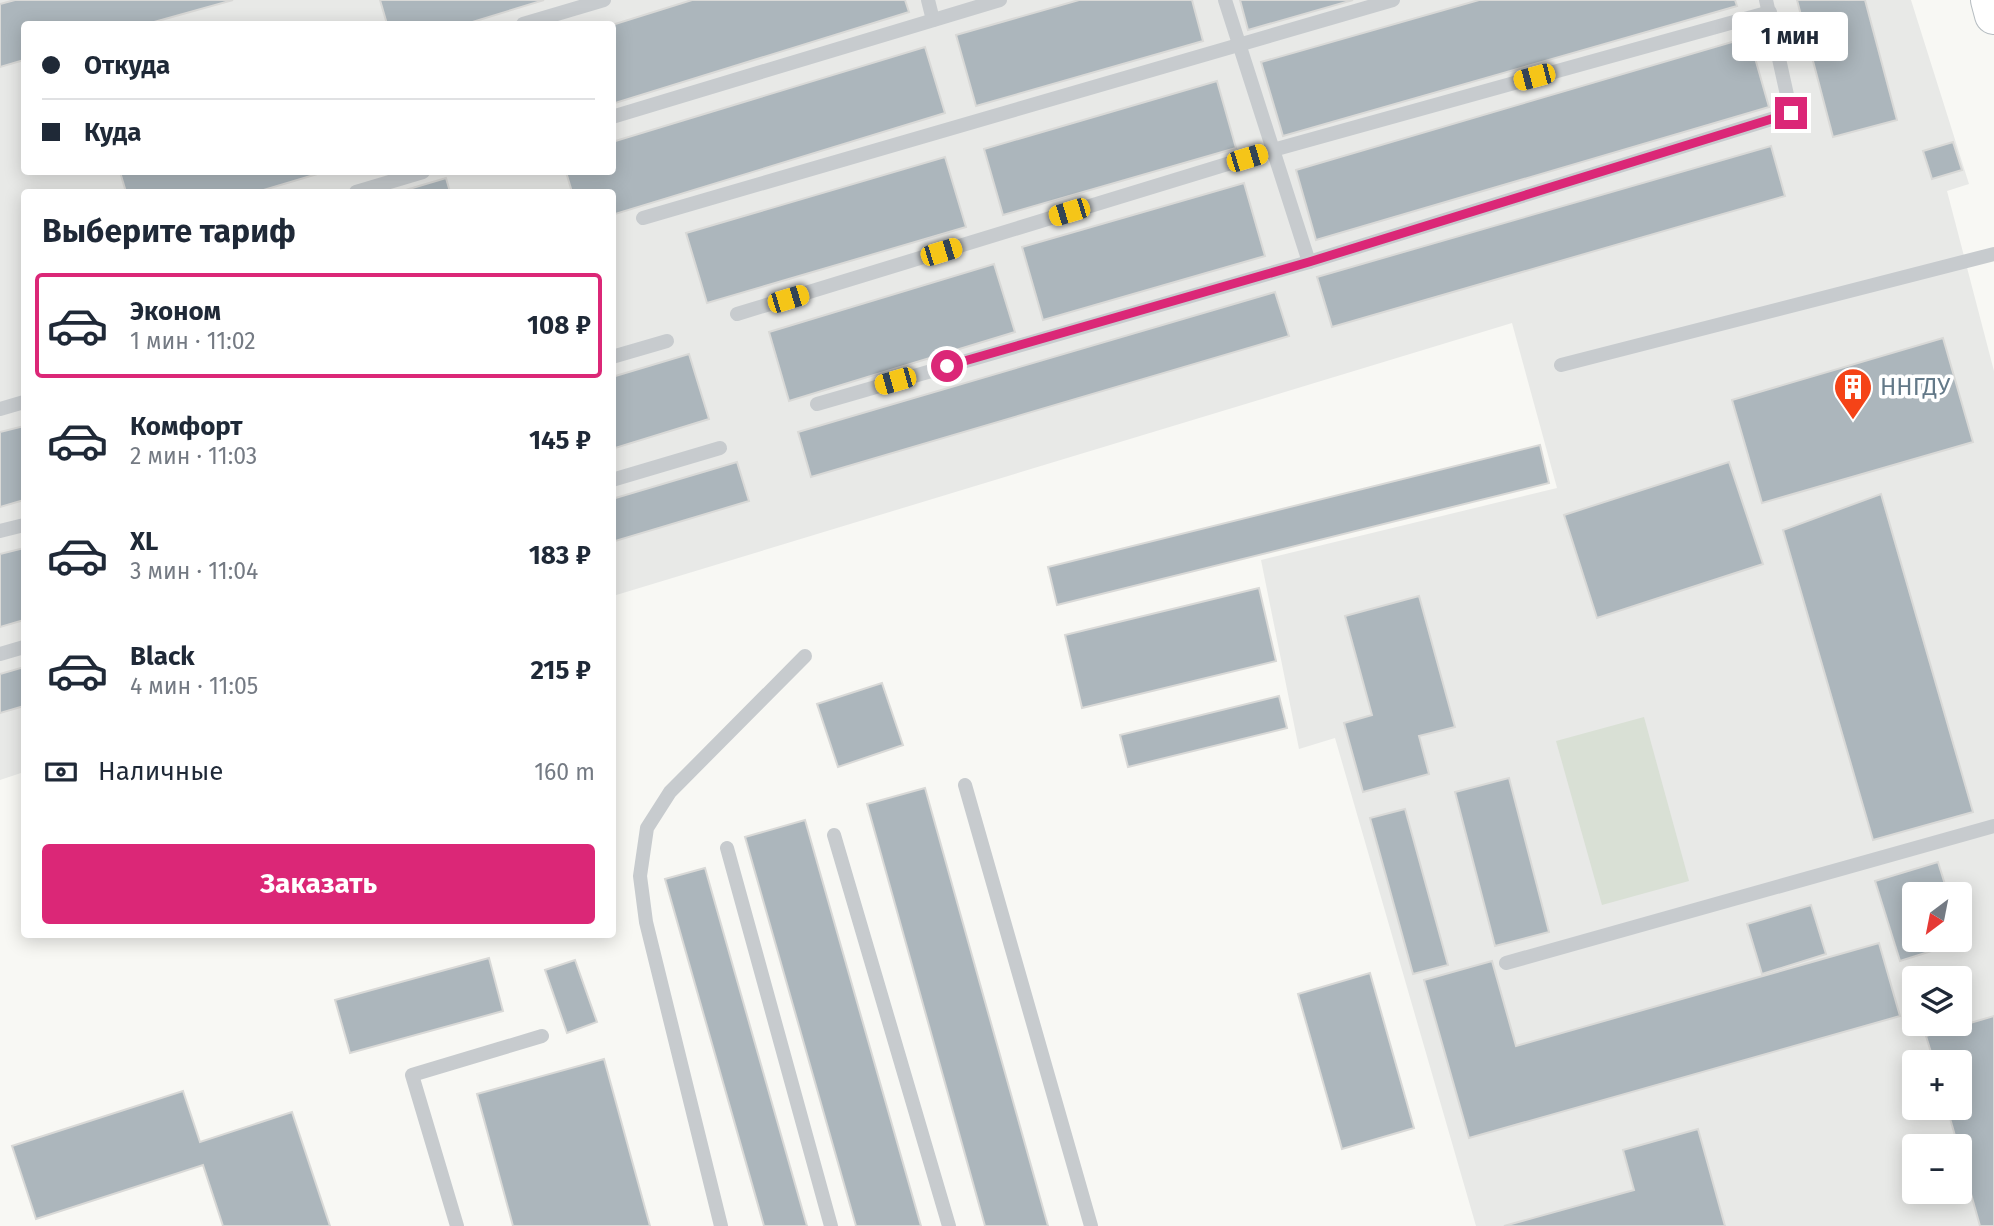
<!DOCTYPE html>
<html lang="ru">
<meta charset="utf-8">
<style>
:root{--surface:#fff;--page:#f2f2f3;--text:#1f2937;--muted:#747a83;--line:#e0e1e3;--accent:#db2777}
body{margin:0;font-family:"Fira Sans",sans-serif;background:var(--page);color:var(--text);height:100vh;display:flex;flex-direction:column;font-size:26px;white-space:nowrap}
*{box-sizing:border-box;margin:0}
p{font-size:23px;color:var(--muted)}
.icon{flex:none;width:38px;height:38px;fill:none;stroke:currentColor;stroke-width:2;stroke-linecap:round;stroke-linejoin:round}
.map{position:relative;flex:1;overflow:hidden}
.sheet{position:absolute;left:21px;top:189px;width:595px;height:749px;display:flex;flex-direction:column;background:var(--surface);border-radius:7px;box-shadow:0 4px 18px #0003}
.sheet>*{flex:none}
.banner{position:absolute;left:21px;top:21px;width:595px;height:154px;border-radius:7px;box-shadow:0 4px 18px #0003;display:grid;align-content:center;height:154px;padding:0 21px;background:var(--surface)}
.needle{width:46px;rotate:212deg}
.fabs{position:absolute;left:1902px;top:882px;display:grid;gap:14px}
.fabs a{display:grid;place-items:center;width:70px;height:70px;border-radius:7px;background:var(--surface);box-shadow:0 4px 18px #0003;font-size:35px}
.end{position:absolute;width:32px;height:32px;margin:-16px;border:9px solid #db2777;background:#fff;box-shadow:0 0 0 4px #fff}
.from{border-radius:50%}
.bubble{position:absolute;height:49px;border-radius:7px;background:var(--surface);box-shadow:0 4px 18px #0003;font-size:23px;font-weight:700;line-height:49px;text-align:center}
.car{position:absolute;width:21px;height:42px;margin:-21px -10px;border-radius:9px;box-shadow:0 0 5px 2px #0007;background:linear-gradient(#f5c518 24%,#345 0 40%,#f5c518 0 76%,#345 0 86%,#f5c518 0)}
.banner b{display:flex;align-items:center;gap:24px;height:66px;font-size:26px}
.banner b+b{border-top:2px solid var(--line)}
.banner i{width:18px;height:18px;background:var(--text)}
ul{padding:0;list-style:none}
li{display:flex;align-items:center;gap:21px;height:105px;margin:0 14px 10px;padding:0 7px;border:4px solid transparent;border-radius:7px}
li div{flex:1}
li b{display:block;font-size:26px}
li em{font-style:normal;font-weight:700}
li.current{border-color:var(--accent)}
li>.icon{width:63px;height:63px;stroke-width:1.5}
h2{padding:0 21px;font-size:32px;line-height:84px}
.pay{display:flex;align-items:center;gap:18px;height:77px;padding:0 21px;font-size:26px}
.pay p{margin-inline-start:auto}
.primary-button{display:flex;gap:14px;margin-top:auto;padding:14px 21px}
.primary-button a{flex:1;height:80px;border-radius:7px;background:var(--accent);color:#fff;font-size:28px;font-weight:700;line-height:80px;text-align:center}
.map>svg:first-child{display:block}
.built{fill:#e8e9e7;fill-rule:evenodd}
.green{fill:#d9e0d5}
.building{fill:#acb6bc;stroke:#d9d9d7;stroke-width:2}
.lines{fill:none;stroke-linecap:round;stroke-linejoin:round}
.secondary-casing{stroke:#b6bdc1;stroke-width:40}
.lane{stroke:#c7cbce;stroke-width:14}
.secondary{stroke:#fff;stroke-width:38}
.route{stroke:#db2777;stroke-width:9}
.labels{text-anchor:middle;stroke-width:7;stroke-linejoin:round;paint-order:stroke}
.poi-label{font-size:24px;fill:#637988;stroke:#fff;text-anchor:start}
</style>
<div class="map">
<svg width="1994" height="1226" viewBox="0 0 1994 1226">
<rect width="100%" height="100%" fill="#f8f8f4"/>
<!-- built -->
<path class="built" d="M0,0h1911l58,184 -22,7 47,180v855h-518l-141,-488 -36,11 -38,-189 296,-72 -45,-165 -899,273 -1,-404h-588v580l-24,8zM24,24h588v148h-588zM1914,894h46v46h-46zM1914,978h46v46h-46zM1914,1062h46v46h-46zM1914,1146h46v46h-46z"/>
<!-- green -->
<polygon class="green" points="1644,717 1689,881 1602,905 1556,741"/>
<!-- building -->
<g class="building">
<polygon points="15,0 233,0 147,24 24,24 24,60 0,67 0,4"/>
<polygon points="380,0 544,0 466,24 387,24"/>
<polygon points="692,0 905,0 909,12 612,104 612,25"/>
<polygon points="1079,0 1192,0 1203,41 976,106 956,35"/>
<polygon points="1240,0 1353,0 1248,30"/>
<polygon points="1479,0 1735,0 1737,6 1283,136 1261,62"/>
<polygon points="1797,0 1865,0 1897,120 1833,137"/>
<polygon points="1749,37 1769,107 1316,240 1296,170"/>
<polygon points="925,47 945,113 612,215 612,192 572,192 566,172 612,172 612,142"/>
<polygon points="1217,81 1236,148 1003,215 984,149"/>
<polygon points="1953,142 1962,170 1932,179 1923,151"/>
<polygon points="1771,146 1785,196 1332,327 1317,277"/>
<polygon points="945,157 966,227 707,303 686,233"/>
<polygon points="120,172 324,172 257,192 126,192"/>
<polygon points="446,178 450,192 399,192"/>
<polygon points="1244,183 1265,256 1043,320 1022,247"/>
<polygon points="994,264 1015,332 789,401 769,332"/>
<polygon points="1275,292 1289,336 811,477 798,432"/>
<polygon points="1943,338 1973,442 1762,503 1732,400"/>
<polygon points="689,354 709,419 612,449 612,377"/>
<polygon points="24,426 24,500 0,507 0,432"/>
<polygon points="1540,445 1549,483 1057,605 1048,567"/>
<polygon points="737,462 749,501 612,542 612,499"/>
<polygon points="1729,462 1763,564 1597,618 1564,515"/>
<polygon points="1881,494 1973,812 1873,840 1783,530"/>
<polygon points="24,548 24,620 0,627 0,554"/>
<polygon points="1259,588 1276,661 1082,708 1065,635"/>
<polygon points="1419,596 1455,727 1419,736 1429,774 1363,792 1344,723 1372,715 1345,616"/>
<polygon points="24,667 24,706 0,713 0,674"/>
<polygon points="882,683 903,745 838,767 817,704"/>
<polygon points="1279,696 1287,728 1128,767 1120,735"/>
<polygon points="1509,778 1549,932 1495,946 1455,792"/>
<polygon points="925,788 1048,1226 985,1226 867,804"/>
<polygon points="1405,809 1448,965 1413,974 1370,818"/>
<polygon points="805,820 921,1226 856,1226 745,837"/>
<polygon points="1938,862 1948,894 1914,894 1914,940 1960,940 1960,933 1963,941 1900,961 1875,881"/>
<polygon points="705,868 807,1226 764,1226 665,879"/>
<polygon points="1811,905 1826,954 1762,974 1747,924"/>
<polygon points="1879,943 1900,1016 1469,1138 1424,980 1492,961 1516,1046"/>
<polygon points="489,958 503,1011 350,1053 335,1000"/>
<polygon points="575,960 597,1022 567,1033 545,970"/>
<polygon points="1370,973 1414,1128 1342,1149 1298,994"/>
<polygon points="1994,1016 1994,1226 1980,1226 1960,1155 1960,1146 1958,1146 1947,1108 1960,1108 1960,1062 1934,1062 1926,1036"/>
<polygon points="604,1059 650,1226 513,1226 477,1094"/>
<polygon points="183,1091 200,1142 292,1112 330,1226 223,1226 203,1165 36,1219 12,1146"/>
<polygon points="1698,1129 1725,1226 1504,1226 1634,1190 1623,1150"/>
</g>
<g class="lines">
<defs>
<polyline id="secondary" points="1990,0 1994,15"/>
</defs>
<!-- secondary casing -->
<use href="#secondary" class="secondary-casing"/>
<!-- lane -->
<g class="lane">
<polyline points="928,0 933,20"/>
<polyline points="1225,0 1309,262 1791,113 1766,0"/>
<polyline points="523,24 604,0"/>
<polyline points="612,117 1000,0"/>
<polyline points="356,192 423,172"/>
<polyline points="643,218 1393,0"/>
<polyline points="737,314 1273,150 1770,12"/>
<polyline points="612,357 667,341"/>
<polyline points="1561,365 1994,254"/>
<polyline points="817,404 1309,262"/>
<polyline points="0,409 24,402"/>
<polyline points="612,480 720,448"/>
<polyline points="0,531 24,525"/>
<polyline points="0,654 24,647"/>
<polyline points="965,785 1091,1226"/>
<polyline points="834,835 949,1226"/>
<polyline points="727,848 831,1226"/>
<polyline points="1506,963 1994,826"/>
<polyline points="457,1226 412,1075 542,1036"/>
<polyline points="721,1226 646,922 640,876 647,828 670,792 805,656"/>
</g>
<!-- secondary -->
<use href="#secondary" class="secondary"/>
</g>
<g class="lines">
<!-- route -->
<polyline class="route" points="947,366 1309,262 1791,113"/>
</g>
<!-- icons -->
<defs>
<symbol id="building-pin" viewBox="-11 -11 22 30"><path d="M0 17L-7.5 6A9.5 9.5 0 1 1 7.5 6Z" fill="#f54317" stroke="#fff"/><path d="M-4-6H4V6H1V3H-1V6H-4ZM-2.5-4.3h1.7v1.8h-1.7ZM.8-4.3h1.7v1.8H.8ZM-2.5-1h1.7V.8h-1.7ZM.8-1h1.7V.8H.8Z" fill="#fff"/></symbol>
</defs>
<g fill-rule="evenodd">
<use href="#building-pin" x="1831" y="365" width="44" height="60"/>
</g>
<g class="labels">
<!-- poi labels -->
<g class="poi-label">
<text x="1880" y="395">ННГДУ</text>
</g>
</g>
</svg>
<div class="fabs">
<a><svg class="needle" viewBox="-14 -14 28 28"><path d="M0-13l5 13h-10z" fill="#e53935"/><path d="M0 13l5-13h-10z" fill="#747a83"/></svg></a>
<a><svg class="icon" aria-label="layers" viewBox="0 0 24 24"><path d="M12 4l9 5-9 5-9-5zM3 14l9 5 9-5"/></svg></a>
<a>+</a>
<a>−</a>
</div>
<i class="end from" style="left:947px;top:366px"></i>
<i class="end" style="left:1791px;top:113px"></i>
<div class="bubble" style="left:1732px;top:12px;width:116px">1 мин</div>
<i class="car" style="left:1534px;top:77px;rotate:255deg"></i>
<i class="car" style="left:1247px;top:158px;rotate:73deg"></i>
<i class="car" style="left:1069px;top:212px;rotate:253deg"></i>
<i class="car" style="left:941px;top:252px;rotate:73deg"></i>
<i class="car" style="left:788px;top:299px;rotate:73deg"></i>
<i class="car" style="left:895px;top:381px;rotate:254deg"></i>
<div class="banner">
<b><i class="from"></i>Откуда</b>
<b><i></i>Куда</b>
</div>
<section class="sheet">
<h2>Выберите тариф</h2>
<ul>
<li class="current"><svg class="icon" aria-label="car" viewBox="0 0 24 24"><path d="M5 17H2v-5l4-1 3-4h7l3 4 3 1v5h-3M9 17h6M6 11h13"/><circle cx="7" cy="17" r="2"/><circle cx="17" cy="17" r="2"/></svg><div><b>Эконом</b><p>1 мин · 11:02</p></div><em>108 ₽</em></li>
<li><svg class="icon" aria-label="car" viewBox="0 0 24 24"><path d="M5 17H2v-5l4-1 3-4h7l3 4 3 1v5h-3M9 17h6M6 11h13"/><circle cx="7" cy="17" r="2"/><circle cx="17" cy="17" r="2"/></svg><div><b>Комфорт</b><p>2 мин · 11:03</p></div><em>145 ₽</em></li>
<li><svg class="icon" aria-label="car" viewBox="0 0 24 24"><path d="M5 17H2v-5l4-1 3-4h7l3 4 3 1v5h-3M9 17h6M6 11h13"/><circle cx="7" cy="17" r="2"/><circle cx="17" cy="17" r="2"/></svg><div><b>XL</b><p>3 мин · 11:04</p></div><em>183 ₽</em></li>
<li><svg class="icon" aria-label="car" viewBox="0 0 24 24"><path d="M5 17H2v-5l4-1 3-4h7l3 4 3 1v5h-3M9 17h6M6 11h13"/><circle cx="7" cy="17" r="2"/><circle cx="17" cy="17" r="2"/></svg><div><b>Black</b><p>4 мин · 11:05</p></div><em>215 ₽</em></li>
</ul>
<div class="pay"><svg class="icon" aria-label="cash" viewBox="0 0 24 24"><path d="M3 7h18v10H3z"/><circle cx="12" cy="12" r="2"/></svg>Наличные<p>160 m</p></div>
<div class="primary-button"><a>Заказать</a></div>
</section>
</div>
